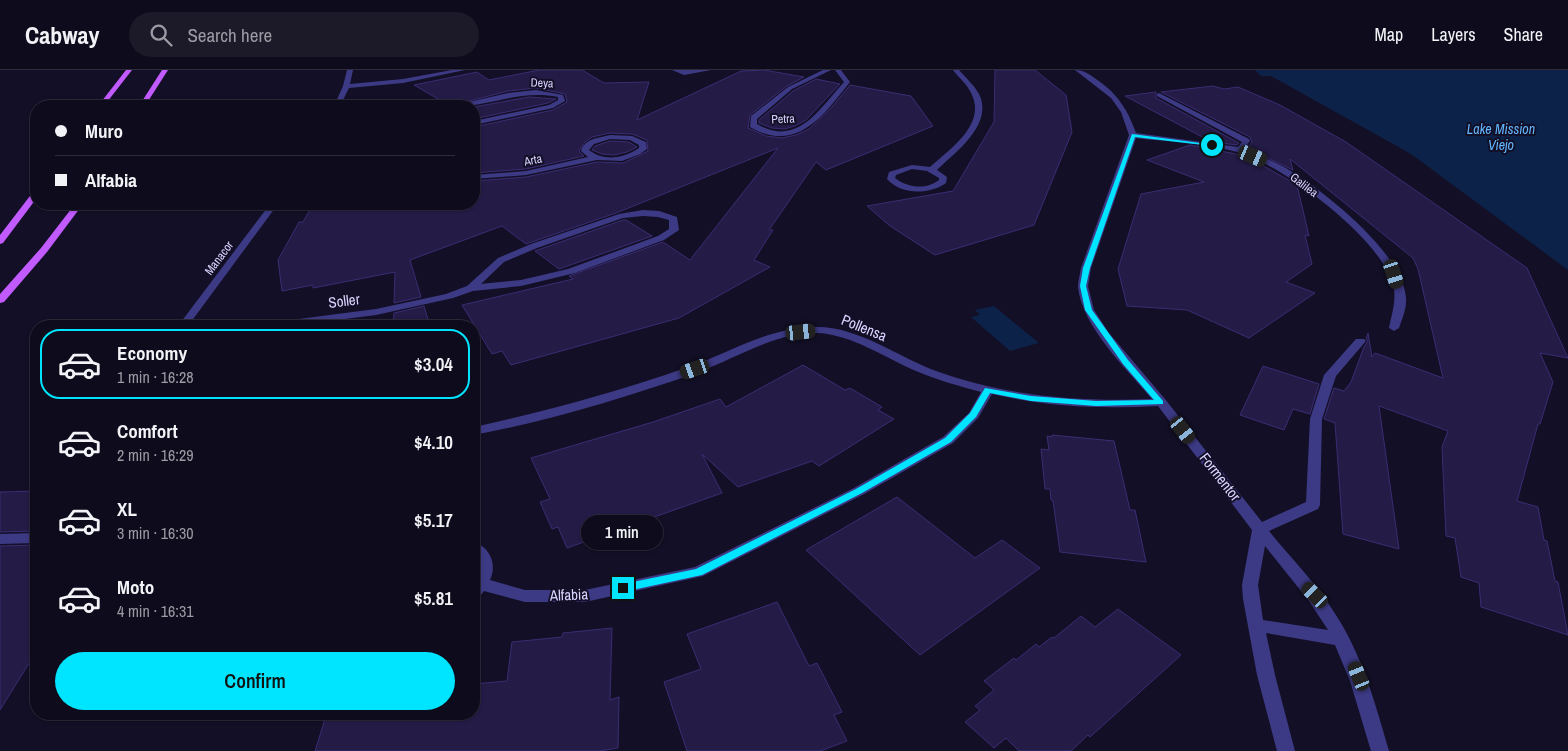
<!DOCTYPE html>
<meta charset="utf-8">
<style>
:root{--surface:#0e0b1c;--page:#1c1929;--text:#f1f3f6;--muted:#9b9ba3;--line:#2e2b3b;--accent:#00e5ff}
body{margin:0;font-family:"Archivo Narrow",sans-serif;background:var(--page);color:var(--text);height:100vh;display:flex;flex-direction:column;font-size:19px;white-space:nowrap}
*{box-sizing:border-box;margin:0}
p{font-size:16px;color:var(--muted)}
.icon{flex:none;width:28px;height:28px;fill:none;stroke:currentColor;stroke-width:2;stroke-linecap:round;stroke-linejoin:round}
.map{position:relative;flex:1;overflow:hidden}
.panel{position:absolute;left:30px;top:250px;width:450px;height:400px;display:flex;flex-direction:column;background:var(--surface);border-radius:20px;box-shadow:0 1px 4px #0004,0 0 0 1px var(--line)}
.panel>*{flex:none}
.top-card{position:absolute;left:30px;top:30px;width:450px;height:110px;border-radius:20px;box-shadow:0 1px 4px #0004,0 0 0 1px var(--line);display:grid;align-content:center;height:110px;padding:0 25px;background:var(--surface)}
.end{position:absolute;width:22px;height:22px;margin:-11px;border:6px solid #00e5ff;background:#111;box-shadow:0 0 0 2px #111}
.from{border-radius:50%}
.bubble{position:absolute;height:35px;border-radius:18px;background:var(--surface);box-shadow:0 1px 4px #0004,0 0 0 1px var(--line);font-size:16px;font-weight:600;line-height:35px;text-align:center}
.car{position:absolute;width:15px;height:30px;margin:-15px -8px;border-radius:6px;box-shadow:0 0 4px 1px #0007;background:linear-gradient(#222 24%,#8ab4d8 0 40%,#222 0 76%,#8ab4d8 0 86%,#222 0)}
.top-card b{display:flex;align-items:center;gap:18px;height:48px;font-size:19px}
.top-card b+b{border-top:1px solid var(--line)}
.top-card i{width:12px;height:12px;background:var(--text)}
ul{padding:9px 0 0;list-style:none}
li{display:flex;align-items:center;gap:15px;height:70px;margin:0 10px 8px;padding:0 15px;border:2px solid transparent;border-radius:20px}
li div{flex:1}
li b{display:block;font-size:19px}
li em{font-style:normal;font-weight:600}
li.on{border-color:var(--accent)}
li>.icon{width:45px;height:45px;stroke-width:1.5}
.action{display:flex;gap:10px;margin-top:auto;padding:10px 25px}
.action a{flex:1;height:58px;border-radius:30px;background:var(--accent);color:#111;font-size:20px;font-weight:600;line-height:58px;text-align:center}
header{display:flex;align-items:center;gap:30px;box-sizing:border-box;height:70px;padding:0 25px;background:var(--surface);border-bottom:1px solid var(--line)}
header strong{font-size:24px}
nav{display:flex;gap:28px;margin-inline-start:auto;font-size:18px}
.search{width:350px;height:45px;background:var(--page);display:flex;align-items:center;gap:12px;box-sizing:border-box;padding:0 18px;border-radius:28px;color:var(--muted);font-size:19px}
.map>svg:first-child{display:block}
.water{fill:#0c2248}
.building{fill:#241b47;stroke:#3b2d73}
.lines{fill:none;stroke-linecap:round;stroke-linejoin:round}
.minor{fill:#3d3a85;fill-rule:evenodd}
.primary{fill:#c25bff;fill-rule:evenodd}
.route{fill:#00e5ff}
.labels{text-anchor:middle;stroke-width:4;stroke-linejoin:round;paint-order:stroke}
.far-street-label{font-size:12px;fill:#d9d4ff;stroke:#130f26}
.far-water-label{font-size:14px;font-style:italic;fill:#62b6ff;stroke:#130f26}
.street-label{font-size:15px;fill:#d9d4ff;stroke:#130f26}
</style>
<header>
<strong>Cabway</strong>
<div class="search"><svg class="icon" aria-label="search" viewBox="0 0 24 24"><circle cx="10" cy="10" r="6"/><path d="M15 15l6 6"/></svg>Search here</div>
<nav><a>Map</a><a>Layers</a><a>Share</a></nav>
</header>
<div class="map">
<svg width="1568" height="681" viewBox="0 0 1568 681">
<rect width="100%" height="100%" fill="#130f26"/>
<!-- water -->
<g class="water">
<polygon points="1255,0 1568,0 1568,200 1411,84 1271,6 1261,6"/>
<polygon points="994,236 1039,273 1010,281 971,247 980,245 975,240"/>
</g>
<!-- building -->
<g class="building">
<polygon points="539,0 582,0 604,13 649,12 637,50 741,1 764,0 804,7 787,16 750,45 748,58 766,66 782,68 796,65 809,59 831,38 850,15 911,26 933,56 826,100 816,92 769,160 773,160 754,190 770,197 679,248 511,295 502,281 492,284 462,235 573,209 569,206 663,172 690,190 778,78 616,143 526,174 502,156 410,190 421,227 394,233 395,202 313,218 313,215 282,221 278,190 299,152 303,152 313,134 474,134 474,111 526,107 597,92 623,93 648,81 647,70 632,64 610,63 592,67 585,72 579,81 584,86 526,99 474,103 474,57 553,40 567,32 565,24 536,18 508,21 450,36 414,15 477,2 489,10"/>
<polygon points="995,0 1035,0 1066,25 1072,62 1034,155 935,185 890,156 867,136 953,121 994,52"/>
<polygon points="816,9 840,14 806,50 795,56 784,59 772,58 759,53 759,50 793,21"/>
<polygon points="1213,16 1224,19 1238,17 1280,35 1346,72 1527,198 1568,288 1540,283 1553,312 1540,354 1538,354 1517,431 1538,437 1544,470 1547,471 1555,511 1558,512 1568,565 1481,537 1479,513 1461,507 1455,468 1446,466 1442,377 1448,361 1379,336 1399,479 1343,464 1335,353 1324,349 1334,318 1344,321 1351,312 1364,277 1368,271 1366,269 1368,263 1372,287 1375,283 1443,308 1418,199 1413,188 1290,89 1293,100 1247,78 1252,72 1250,67 1161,22"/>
<polygon points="1156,22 1156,28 1239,73 1237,75 1205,71 1208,70 1125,26"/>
<polygon points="529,27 556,29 548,33 474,49 474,37"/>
<polygon points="610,71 629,72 637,77 627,82 614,85 602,84 592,80 595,76"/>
<polygon points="1190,75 1236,84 1255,91 1297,115 1309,166 1305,165 1312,194 1286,212 1315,223 1249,268 1187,240 1127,236 1118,199 1141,124 1204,112 1147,90"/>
<polygon points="623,150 626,150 652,166 559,199 535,181"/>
<polygon points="424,236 430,256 393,256 394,243"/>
<polygon points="803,295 845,320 850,318 882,337 878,340 894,349 819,396 812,391 738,417 702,384 722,423 567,478 558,457 552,459 540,432 550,429 531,388 653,352 720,329 726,337"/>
<polygon points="1263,296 1319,314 1310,344 1293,339 1284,360 1240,345"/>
<polygon points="1052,365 1114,371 1130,440 1135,440 1146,492 1060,482 1053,431 1051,430 1050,419 1045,419 1041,379 1049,380 1047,366 1052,367"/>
<polygon points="36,421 36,461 0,462 0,422"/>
<polygon points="897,427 975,488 1002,470 1040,498 920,585 806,480"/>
<polygon points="36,475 36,582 0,640 0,476"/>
<polygon points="777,532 809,596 817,593 842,642 834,645 847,671 820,681 687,681 664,612 701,599 687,564"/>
<polygon points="1118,539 1181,585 1090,667 1088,665 1071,681 1019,681 1006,668 994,678 965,652 980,640 975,636 994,620 984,611 1014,588 1016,590 1036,574 1039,577 1052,567 1054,568 1081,546 1095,557"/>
<polygon points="612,558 610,630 619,627 618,678 599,681 315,681 325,649 349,647 350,644 474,644 474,614 507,611 512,572 562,567 563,563"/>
</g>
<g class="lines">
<!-- minor -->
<g class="minor">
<polygon points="347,0 353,0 350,14 403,9 452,0 465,0 403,13 349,18 340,36 334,36 343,16"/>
<polygon points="672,0 711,0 684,5"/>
<path d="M823,0h8l-39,19 -35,30v5c41,24 63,-16 87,-42l-9,-12h6l9,12c-26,33 -53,72 -100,45l1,-11 37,-29z"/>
<path d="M953,0h6c7,8 15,15 20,24 15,30 -23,58 -42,76l10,7 -1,6c-17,12 -45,12 -59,-4l2,-7 23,-7 18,2c19,-17 56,-42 42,-72 -4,-10 -13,-17 -19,-25zM912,99l15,2 12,7v2c-13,10 -31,8 -44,-2l1,-3z"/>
<path d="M1075,0c9,0 14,4 21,9 21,14 32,31 40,54l102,14 4,-5 -85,-46v-2l2,-1 90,46 1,2 -6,8c15,6 29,12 42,19 37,22 117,85 120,130 1,10 -4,21 -7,30l-5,3 -5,-3c3,-16 8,-28 4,-44 -13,-46 -111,-120 -156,-132 -32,-9 -68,-10 -101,-14l-45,130 -3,18 6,24 15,23 56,66 97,123 44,-20 4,-83 14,-44 32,-36h8l2,2 -30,35 -14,43 -2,86 -2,4 -49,22c21,26 48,53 65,81 28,42 41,91 55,139h-18l-21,-70 -15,-36 -69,-12 9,42 20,76h-18l-20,-76 -14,-76 -1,-14 10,-55 -94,-124c-57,3 -111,1 -166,-12l-14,24 -25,25 -89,51 -161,82 -118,26h-60l-41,-11 -4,5 -6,2c0,-5 -1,-13 0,-18 3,-9 7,-16 0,-24v-14c17,6 23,23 16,38l35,10h60l110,-23 159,-79 89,-51 26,-24 12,-21c-22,-6 -44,-12 -65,-21 -31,-13 -63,-36 -98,-38 -43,-1 -83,26 -122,40 -72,25 -147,48 -222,62v-8c72,-16 144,-35 214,-60 42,-14 83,-41 129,-40 42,0 81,30 119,44 70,25 142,31 216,28 -25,-30 -70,-72 -74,-112 0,-6 2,-13 3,-19l48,-133 -8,-23 -10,-14zM1265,476l44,55 19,29 -65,-10 -5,-35z"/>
<path d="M536,20l27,5 2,6 -12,7 -79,17v-4l75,-16 9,-5v-3c-41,-8 -70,11 -106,9l56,-13z"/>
<path d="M610,65l22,1 14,6 1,7 -7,5 -18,7 -25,-1 -71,15 -52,4v-4l52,-4 62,-14 -7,-6c4,-13 18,-13 29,-16zM610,69l20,1 9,5v3c-14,10 -35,14 -50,2l5,-6z"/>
<polygon points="270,134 278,134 188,256 178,256"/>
<path d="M643,140l16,1 18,6 2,13 -15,10 -89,33 -54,13 -48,5 -20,7 -77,17 -85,11h-79l5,-3 74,-3 85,-11 70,-15 21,-8 31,-28 33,-14 88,-30zM643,146l15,1 11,3v9l-11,7 -90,33 -47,11 -40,4 23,-22 33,-14 86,-30z"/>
<polygon points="36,463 36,473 0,474 0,464"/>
</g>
<!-- primary -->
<g class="primary">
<polygon points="126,0 132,0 104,36 98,36"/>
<polygon points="162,0 168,0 145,36 139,36"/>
<polygon points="36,121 36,129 3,173 0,174 0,165 33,122"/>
<polygon points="75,134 83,134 47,182 4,232 0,233 0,224 41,178"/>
</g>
</g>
<!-- route -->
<polygon class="route" points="1132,64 1215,75 1212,76 1135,67 1090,198 1086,216 1092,240 1128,290 1163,331 1163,334 1096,336 1031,331 990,323 976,347 951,372 862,423 702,505 623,522 619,521 618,518 623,514 696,499 856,419 945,368 970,343 985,318 1031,326 1096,331 1154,330 1123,294 1085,240 1080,216 1083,198"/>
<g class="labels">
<!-- far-street labels -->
<g class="far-street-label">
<text transform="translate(542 13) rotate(2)" y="4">Deya</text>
<text transform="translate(783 49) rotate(-3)" y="4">Petra</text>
<text transform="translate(533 90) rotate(-11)" y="4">Arta</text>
<text transform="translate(1304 115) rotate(37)" y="4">Galilea</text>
<text transform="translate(219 188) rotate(-53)" y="4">Manacor</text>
</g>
<!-- far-water labels -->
<g class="far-water-label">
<text x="1501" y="64">Lake Mission<tspan x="1501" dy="16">Viejo</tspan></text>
</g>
<!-- street labels -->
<g class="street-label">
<text transform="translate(344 231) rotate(-7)" y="5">Soller</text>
<text transform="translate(864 258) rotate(22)" y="5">Pollensa</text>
<text transform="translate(1220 407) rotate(52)" y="5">Formentor</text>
<text transform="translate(569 525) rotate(-2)" y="5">Alfabia</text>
</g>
</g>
</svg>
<i class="end from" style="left:1212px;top:75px"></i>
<i class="end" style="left:623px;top:518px"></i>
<div class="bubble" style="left:581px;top:445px;width:82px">1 min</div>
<i class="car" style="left:1253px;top:86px;rotate:113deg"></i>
<i class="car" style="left:1394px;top:204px;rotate:162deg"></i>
<i class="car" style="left:801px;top:262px;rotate:84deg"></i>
<i class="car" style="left:695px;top:299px;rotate:251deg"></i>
<i class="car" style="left:1183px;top:360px;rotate:142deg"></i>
<i class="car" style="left:1315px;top:525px;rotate:315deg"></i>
<i class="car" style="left:1359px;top:606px;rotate:337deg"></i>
<div class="top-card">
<b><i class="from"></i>Muro</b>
<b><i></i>Alfabia</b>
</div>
<section class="panel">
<ul>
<li class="on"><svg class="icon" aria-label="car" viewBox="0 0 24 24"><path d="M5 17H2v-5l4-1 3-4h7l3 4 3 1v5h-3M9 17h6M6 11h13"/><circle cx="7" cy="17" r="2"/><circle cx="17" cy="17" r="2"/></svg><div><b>Economy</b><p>1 min · 16:28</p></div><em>$3.04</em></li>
<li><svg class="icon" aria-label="car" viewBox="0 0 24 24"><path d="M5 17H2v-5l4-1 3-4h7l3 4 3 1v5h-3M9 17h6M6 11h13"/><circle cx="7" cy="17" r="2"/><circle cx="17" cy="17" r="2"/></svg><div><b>Comfort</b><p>2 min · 16:29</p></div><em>$4.10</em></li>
<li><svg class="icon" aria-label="car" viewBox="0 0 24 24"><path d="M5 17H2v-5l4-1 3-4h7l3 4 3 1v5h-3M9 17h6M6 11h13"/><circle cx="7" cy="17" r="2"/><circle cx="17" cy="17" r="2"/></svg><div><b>XL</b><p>3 min · 16:30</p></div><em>$5.17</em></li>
<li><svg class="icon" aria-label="car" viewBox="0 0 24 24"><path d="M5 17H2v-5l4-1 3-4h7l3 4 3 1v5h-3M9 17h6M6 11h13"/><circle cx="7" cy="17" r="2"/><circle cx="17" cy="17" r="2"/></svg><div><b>Moto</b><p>4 min · 16:31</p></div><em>$5.81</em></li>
</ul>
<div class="action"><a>Confirm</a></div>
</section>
</div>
